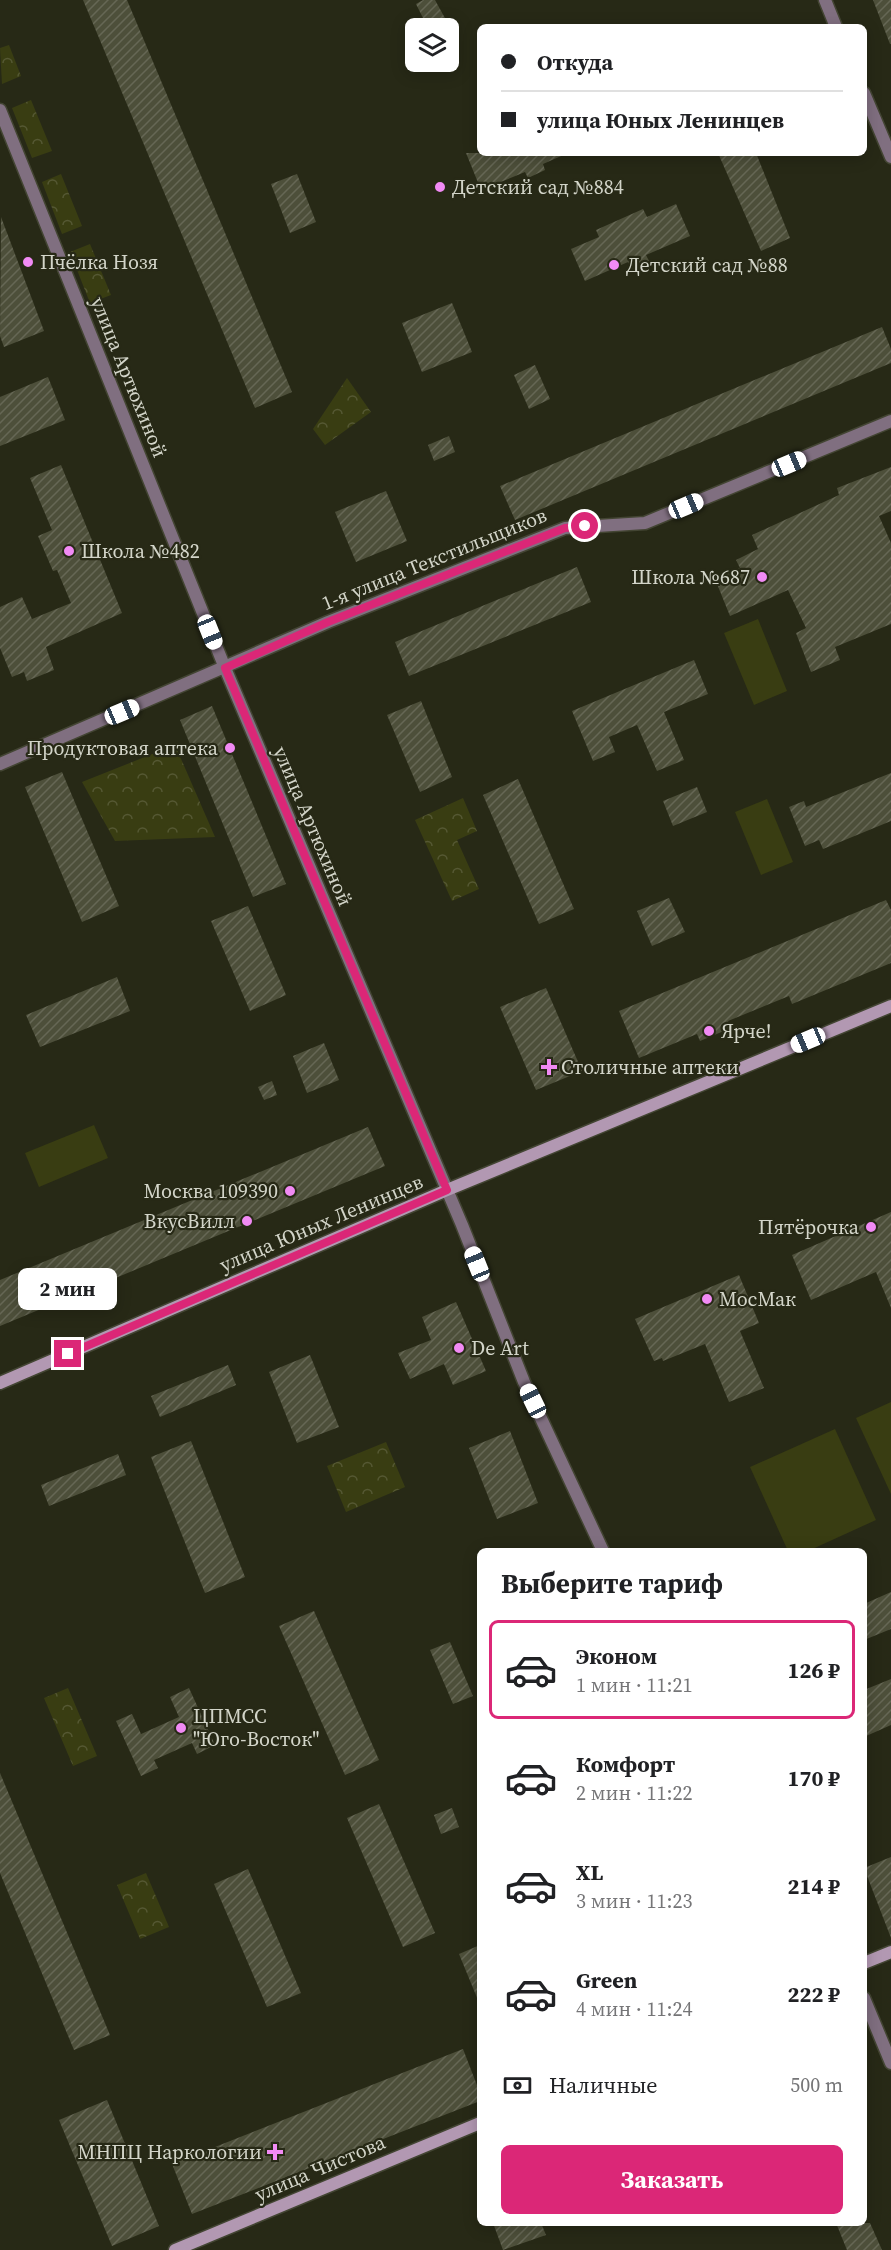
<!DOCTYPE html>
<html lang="ru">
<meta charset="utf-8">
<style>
:root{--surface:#fff;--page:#f6f6f6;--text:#202124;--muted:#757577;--line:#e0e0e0;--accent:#db2777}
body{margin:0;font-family:"Source Serif 4",serif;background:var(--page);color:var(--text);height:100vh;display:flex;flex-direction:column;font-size:22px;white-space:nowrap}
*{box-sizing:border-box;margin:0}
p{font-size:20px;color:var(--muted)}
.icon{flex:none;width:33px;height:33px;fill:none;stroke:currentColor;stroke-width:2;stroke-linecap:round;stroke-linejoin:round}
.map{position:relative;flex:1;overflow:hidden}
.details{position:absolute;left:477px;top:1548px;width:390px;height:678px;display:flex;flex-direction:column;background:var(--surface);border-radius:9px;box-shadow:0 3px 15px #0003}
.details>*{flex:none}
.banner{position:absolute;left:477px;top:24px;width:390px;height:132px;border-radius:9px;box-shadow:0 3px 15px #0003;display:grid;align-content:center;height:132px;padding:0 24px;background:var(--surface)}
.tools{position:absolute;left:405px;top:18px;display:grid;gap:12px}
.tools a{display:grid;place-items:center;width:54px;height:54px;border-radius:9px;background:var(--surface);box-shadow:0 3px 15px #0003;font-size:30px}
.end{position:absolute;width:27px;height:27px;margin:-14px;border:8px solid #db2777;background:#fff;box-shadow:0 0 0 3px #fff}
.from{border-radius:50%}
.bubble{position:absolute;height:42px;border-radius:9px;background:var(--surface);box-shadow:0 3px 15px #0003;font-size:20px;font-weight:700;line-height:42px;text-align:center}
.car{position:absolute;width:18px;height:36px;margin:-18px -9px;border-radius:8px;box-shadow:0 0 4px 2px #0007;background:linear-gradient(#fff 24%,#345 0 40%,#fff 0 76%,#345 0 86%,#fff 0)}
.banner b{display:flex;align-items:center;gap:21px;height:57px;font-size:22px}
.banner b+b{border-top:2px solid var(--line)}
.banner i{width:15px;height:15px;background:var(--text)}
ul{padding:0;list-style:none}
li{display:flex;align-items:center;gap:18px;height:99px;margin:0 12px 9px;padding:0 12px;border:3px solid transparent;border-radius:9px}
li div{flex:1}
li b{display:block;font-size:22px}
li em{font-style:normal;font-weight:700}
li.current{border-color:var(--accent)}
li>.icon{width:54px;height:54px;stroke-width:1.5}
h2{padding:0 24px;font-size:27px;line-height:72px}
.pay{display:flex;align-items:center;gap:15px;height:66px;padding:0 24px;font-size:22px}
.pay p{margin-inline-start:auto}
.cta{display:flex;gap:12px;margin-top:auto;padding:12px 24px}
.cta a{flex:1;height:69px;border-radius:9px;background:var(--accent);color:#fff;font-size:24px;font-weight:700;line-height:69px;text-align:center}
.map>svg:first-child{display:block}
.forest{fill:url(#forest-crowns)}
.pitch{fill:#393d12}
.building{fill:url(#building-hatch)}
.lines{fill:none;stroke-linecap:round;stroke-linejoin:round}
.street-casing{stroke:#434533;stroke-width:15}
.secondary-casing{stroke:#434533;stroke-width:15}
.street{stroke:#806f80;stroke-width:12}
.secondary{stroke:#b298b2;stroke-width:12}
.route{stroke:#db2777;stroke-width:8}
.poi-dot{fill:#f18af4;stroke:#272916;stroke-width:2}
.labels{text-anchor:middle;stroke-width:4.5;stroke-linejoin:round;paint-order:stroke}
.poi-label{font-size:20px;fill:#d3d5c9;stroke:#272916;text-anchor:start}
.street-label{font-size:20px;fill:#d3d5c9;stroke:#272916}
</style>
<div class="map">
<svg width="891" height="2250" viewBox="0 0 891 2250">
<defs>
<pattern id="forest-crowns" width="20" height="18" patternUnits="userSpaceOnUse" patternTransform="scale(1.5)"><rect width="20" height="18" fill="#393d12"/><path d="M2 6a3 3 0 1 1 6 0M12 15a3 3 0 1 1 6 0" fill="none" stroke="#555833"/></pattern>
<pattern id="building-hatch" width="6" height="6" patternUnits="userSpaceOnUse" patternTransform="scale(1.5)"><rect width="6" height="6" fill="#4d4f3a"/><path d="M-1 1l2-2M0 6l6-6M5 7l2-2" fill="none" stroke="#666755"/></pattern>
</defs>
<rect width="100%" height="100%" fill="#272916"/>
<!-- forest -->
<g class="forest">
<polygon points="9,45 21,76 2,84 0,48"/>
<polygon points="31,100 52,151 32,158 12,108"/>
<polygon points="61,174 82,226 62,234 42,182"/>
<polygon points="90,244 111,295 90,303 70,252"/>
<polygon points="347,378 371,412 325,445 313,429"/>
<polygon points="175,745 215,837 115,841 82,782"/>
<polygon points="463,798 477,831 457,840 479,889 452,901 415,820"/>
<polygon points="386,1442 405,1487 346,1512 327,1466"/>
<polygon points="68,1688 97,1756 73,1766 44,1698"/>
<polygon points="146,1873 169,1927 140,1939 117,1885"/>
</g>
<!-- pitch -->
<g class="pitch">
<polygon points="758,619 787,691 754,705 724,633"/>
<polygon points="767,799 793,862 761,875 735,812"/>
<polygon points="94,1125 108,1158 39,1187 25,1153"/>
<polygon points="891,1402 891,1494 856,1418"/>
<polygon points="835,1429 876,1520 808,1551 788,1551 750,1467"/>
</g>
<!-- building -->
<g class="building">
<polygon points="83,0 127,0 292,392 255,408"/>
<polygon points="423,0 435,0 446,20 428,28 416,4"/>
<polygon points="873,0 891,0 891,44 890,44"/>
<polygon points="466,153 568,153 543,164 545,170 528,178 525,172 481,190"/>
<polygon points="718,153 756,153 790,238 761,251"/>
<polygon points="297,174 316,222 290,233 271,184"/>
<polygon points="676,204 690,236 646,255 649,261 631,269 628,262 585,281 571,249 599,237 596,230 643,209 647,217"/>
<polygon points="1,217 44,331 4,347 0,336"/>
<polygon points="452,303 472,352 422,372 402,323"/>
<polygon points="882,327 891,349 891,363 515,520 500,486"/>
<polygon points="535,365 550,399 529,409 514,375"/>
<polygon points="48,377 65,420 0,446 0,397"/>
<polygon points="449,436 455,452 434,461 428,445"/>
<polygon points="61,465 122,613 46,647 54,670 27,681 24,672 12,677 0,648 0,607 22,597 32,619 71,603 57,570 53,571 38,536 52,530 30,478"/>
<polygon points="891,467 891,511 879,516 891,543 891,624 835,647 840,660 811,672 796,633 806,628 788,590 730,616 715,579 740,568 736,560 758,549 752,535 839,495 837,488"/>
<polygon points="386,491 407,541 356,562 335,512"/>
<polygon points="577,567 591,602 409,676 395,642"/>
<polygon points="694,660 708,694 664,712 684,760 657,771 637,725 609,737 615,752 593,761 572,711"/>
<polygon points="421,701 452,777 420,792 387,715"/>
<polygon points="212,706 286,884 253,897 180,720"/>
<polygon points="62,772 119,906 82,922 25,787"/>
<polygon points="891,773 891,821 823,849 819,840 805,846 789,807 804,801 806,807"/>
<polygon points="518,779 574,909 539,924 483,795"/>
<polygon points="697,787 707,812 673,826 663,801"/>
<polygon points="669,898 685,932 652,946 637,911"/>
<polygon points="886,900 891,910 891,963 792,1004 789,996 728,1021 731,1028 700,1041 697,1034 639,1058 619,1011"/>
<polygon points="248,906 286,995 250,1011 211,921"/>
<polygon points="117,977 130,1011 40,1047 26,1015"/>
<polygon points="546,988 582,1071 536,1090 500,1007"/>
<polygon points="324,1043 339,1080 307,1093 293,1056"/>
<polygon points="272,1081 277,1095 264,1100 258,1087"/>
<polygon points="368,1127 385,1166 0,1326 0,1280"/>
<polygon points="891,1212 891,1308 876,1272 811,1300 792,1255"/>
<polygon points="739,1275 759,1323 740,1331 764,1388 729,1402 705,1344 663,1361 662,1358 654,1361 635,1319"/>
<polygon points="456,1302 486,1371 453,1385 444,1364 410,1379 398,1353 431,1340 422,1317"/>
<polygon points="310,1355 339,1427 297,1443 269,1372"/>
<polygon points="228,1365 236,1385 160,1417 151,1396"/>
<polygon points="510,1431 538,1503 497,1519 469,1448"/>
<polygon points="191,1441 245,1577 205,1593 151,1457"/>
<polygon points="118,1454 126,1475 49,1506 41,1485"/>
<polygon points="891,1592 891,1629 864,1640 864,1604"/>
<polygon points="314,1611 379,1760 345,1775 279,1626"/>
<polygon points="450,1642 473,1696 453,1704 430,1650"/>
<polygon points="891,1679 891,1725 864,1737 864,1690"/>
<polygon points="189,1688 215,1745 197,1754 192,1743 154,1760 158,1768 141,1776 116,1721 132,1714 141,1734 179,1717 170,1697"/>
<polygon points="0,1773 110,2035 74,2050 0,1873"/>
<polygon points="379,1804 435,1933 403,1947 347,1818"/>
<polygon points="452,1808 459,1827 441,1834 434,1815"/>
<polygon points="891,1857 891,1938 864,1868"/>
<polygon points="248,1869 301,1993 267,2007 214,1884"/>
<polygon points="480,1945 480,2005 459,1954"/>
<polygon points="463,2049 480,2093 480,2101 192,2214 172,2164"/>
<polygon points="107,2100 159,2226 112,2246 59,2120"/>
<polygon points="493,2223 541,2223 546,2235 503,2250"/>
<polygon points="836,2223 870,2223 882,2250 847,2250"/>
</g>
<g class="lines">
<defs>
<g id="street">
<polyline points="825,0 836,27"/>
<polyline points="864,93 891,157"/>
<polyline points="0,110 225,668 462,1225 524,1382 603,1551"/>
<polyline points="0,764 328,622 565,528 645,523 891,421"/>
<polyline points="864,1998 891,2063"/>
</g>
<g id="secondary">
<polyline points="0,1383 447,1190 891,1006"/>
<polyline points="864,1963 891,1952"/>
<polyline points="175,2250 480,2123"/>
</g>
</defs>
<!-- street casing -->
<use href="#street" class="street-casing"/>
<!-- secondary casing -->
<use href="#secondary" class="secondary-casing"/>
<!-- street -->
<use href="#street" class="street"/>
<!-- secondary -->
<use href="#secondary" class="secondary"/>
</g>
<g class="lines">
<!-- route -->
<polyline class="route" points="68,1354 447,1190 225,668 328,622 565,528 585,526"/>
</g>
<!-- markers -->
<g class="poi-dot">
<circle cx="440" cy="187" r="6"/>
<circle cx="28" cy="262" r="6"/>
<circle cx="614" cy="265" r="6"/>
<circle cx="69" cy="551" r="6"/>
<circle cx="762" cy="577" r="6"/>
<circle cx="230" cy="748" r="6"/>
<circle cx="709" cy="1031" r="6"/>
<path d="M546 1058h6v6h6v6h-6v6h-6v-6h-6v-6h6z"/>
<circle cx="290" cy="1191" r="6"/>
<circle cx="247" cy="1221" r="6"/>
<circle cx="871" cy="1227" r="6"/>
<circle cx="707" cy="1299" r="6"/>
<circle cx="459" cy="1348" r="6"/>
<circle cx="181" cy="1728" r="6"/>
<path d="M272 2143h6v6h6v6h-6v6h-6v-6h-6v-6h6z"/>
</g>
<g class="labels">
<!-- poi labels -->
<g class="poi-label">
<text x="452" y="194">Детский сад №884</text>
<text x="40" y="269">Пчёлка Нозя</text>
<text x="626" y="272">Детский сад №88</text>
<text x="81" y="558">Школа №482</text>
<text x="750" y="584" text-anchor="end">Школа №687</text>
<text x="218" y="755" text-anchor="end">Продуктовая аптека</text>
<text x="721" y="1038">Ярче!</text>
<text x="561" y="1074">Столичные аптеки</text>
<text x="278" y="1198" text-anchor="end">Москва 109390</text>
<text x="235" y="1228" text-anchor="end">ВкусВилл</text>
<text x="859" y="1234" text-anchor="end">Пятёрочка</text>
<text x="719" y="1306">МосМак</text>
<text x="471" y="1355">De Art</text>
<text x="193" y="1723">ЦПМСС<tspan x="193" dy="23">"Юго-Восток"</tspan></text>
<text x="262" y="2159" text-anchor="end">МНПЦ Наркологии</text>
</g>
<!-- street labels -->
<g class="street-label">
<text transform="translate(129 377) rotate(68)" y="7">улица Артюхиной</text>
<text transform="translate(434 559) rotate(-22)" y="7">1-я улица Текстильщиков</text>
<text transform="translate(313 826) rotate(67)" y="7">улица Артюхиной</text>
<text transform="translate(321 1223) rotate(-23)" y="7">улица Юных Ленинцев</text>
<text transform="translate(320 2168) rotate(-23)" y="7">улица Чистова</text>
</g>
</g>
</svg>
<div class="tools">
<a><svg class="icon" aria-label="layers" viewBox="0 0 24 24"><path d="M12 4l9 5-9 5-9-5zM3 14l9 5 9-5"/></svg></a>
</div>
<i class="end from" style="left:585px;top:526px"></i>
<i class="end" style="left:68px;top:1354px"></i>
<div class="bubble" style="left:18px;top:1268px;width:99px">2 мин</div>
<i class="car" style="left:789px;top:464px;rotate:67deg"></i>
<i class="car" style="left:686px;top:506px;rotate:67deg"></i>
<i class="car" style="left:210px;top:632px;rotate:158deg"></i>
<i class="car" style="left:122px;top:712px;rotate:67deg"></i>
<i class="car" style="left:808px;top:1040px;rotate:247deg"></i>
<i class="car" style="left:477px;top:1264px;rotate:338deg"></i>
<i class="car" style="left:533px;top:1401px;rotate:334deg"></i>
<div class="banner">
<b><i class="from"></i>Откуда</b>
<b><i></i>улица Юных Ленинцев</b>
</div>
<section class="details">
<h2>Выберите тариф</h2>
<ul>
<li class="current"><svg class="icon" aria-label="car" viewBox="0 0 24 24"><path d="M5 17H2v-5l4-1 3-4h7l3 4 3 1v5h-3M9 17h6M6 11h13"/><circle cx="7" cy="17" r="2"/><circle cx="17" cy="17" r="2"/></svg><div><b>Эконом</b><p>1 мин · 11:21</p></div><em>126 ₽</em></li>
<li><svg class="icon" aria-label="car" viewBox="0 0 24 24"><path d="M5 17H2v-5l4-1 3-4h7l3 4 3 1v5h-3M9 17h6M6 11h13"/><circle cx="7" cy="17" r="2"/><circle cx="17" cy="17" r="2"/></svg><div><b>Комфорт</b><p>2 мин · 11:22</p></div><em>170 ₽</em></li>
<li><svg class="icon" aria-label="car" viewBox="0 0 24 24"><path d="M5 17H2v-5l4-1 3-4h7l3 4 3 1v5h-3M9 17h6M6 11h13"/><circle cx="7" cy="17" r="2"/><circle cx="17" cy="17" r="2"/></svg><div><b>XL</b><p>3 мин · 11:23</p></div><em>214 ₽</em></li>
<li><svg class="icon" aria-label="car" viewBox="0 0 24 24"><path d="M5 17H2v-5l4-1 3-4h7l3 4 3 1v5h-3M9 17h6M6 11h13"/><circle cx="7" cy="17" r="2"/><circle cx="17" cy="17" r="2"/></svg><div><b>Green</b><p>4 мин · 11:24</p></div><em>222 ₽</em></li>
</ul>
<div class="pay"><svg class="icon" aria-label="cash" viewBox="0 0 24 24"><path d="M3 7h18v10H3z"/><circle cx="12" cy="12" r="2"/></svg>Наличные<p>500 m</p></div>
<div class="cta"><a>Заказать</a></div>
</section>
</div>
